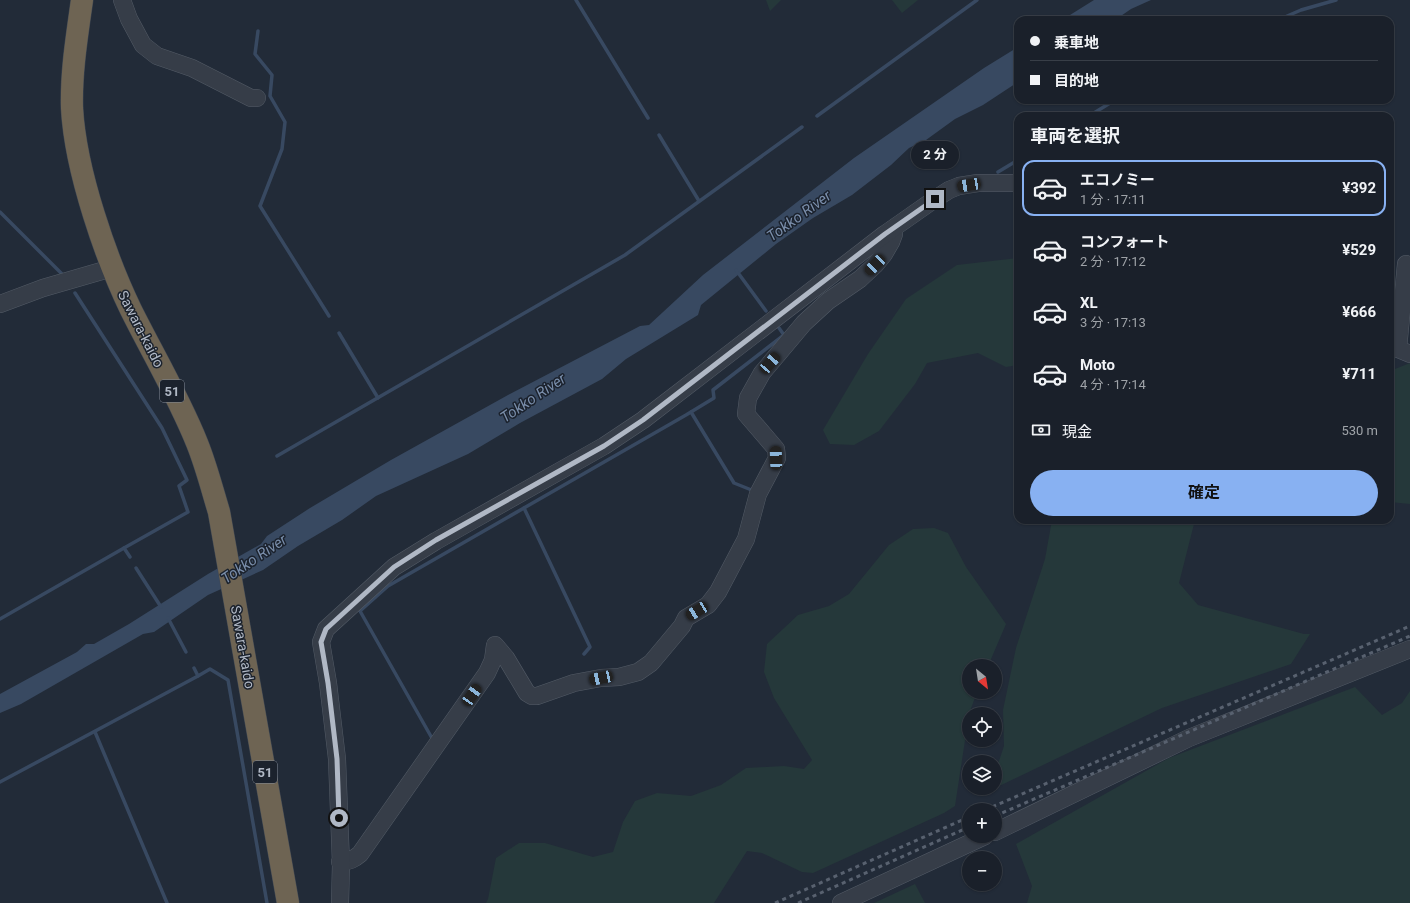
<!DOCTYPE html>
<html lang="ja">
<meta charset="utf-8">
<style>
:root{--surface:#1a202a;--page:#232832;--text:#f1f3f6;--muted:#9fa3a8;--line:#383e47;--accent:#88b1f2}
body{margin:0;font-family:Roboto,"Noto Sans JP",sans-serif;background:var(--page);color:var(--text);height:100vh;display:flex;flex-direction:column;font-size:15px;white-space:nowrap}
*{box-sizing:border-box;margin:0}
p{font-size:13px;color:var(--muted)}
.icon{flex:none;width:22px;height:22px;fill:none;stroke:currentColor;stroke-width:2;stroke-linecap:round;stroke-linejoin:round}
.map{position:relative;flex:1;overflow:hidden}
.side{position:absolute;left:1014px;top:112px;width:380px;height:412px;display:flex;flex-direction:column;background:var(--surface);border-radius:12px;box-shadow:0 1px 3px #0004,0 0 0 1px var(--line)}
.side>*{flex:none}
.top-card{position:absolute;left:1014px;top:16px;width:380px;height:88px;border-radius:12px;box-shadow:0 1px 3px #0004,0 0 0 1px var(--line);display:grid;align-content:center;height:88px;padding:0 16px;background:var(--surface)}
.needle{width:26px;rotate:150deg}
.controls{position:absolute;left:962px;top:659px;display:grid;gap:8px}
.controls a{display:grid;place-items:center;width:40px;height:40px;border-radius:50%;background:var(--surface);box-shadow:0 1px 3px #0004,0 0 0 1px var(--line);font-size:20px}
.end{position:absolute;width:18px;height:18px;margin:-9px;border:5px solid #b0b8c5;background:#111;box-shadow:0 0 0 2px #111}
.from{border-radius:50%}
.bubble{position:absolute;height:28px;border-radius:14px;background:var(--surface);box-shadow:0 1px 3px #0004,0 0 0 1px var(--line);font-size:13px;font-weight:700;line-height:28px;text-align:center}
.car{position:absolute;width:12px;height:24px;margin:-12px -6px;border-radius:5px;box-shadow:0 0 3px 1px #0007;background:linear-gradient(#222 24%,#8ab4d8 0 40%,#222 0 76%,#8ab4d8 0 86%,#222 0)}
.top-card b{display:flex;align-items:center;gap:14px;height:38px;font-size:15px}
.top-card b+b{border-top:1px solid var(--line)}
.top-card i{width:10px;height:10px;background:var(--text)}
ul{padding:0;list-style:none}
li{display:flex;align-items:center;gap:12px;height:56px;margin:0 8px 6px;padding:0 8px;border:2px solid transparent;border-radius:12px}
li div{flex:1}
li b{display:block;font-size:15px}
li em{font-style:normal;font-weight:700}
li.selected{border-color:var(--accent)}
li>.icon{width:36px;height:36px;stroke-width:1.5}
h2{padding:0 16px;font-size:18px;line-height:48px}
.pay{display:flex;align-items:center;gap:10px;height:44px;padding:0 16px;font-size:15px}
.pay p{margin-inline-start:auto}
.action{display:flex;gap:8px;margin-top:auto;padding:8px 16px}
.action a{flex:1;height:46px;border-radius:24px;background:var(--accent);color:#111;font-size:16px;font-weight:700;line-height:46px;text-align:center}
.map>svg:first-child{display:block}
.green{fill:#25383a}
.water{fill:#384961}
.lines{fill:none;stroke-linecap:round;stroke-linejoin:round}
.stream{stroke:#384961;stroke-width:3.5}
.minor-casing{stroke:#535b66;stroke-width:18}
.highway-casing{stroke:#404853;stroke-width:23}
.minor{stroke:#363d48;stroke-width:17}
.highway{stroke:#6e6453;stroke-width:22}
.rail{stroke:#58616f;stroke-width:3;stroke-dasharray:4 4;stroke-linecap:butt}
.route{stroke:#b0b8c5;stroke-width:5}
.labels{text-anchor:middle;stroke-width:3;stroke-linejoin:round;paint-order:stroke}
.shield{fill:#1b222d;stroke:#838b97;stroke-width:1}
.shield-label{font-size:13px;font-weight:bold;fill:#b0b8c5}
.street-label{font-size:14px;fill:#b0b8c5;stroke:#1b222d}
.water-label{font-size:15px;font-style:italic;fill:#7a8eab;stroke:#1b222d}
</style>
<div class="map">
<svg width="1410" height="903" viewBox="0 0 1410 903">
<rect width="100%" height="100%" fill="#222b38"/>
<!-- green -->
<g class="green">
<polygon points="766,0 781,0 770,11"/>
<polygon points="892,0 918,0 902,13"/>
<polygon points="1018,258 1018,365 1006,367 978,353 927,363 915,384 879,431 854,445 830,444 823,430 868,354 906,299 957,265"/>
<polygon points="1410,363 1410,504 1390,502 1390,371"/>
<polygon points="1052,520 1195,520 1179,583 1198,605 1304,634 1310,634 1291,664 1162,708 995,788 995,773 1004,746 1003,710 1016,648 1045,559"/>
<polygon points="934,528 948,533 966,567 1006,624 988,666 969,666 969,692 977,692 969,714 955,806 944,813 813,873 802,872 762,853 747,851 714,903 486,903 488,899 496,858 519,843 545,843 593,857 613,852 623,822 635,801 657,793 691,796 721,785 746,768 784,766 804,769 812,760 774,698 764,672 767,644 798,615 829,606 849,594 889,545 913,529"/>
<polygon points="1355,687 1382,715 1402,703 1410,691 1410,903 1027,903 1032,886 1016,844 1169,758"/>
<polygon points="915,884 925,903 874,903"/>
</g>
<!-- water -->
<g class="water">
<polygon points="1094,0 1151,0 1131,9 1115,20 1062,20"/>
<polygon points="1018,47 1018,82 983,105 955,119 926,140 909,148 891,165 852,195 813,218 776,244 701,305 698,315 626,359 602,379 520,423 468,454 376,496 342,520 298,546 263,570 208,595 154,632 143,634 21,704 0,713 0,694 77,652 86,644 94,644 129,624 208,574 261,544 267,536 310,508 391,460 508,395 640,326 649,325 703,275 854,158 984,68"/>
</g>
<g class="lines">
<!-- stream -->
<g class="stream">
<polyline points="576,0 648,118"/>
<polyline points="1278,20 1301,10 1336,0"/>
<polyline points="258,31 255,54 272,75 270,96 285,122 282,149 260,206 329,316"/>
<polyline points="817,116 977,0"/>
<polyline points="1089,116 1115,100"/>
<polyline points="659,135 699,201"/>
<polyline points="998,172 1018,160"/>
<polyline points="0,212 63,275"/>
<polyline points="736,270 766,311"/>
<polyline points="75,293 162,428 187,480 179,486 188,512 124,548 130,557"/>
<polyline points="339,333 378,398"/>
<polyline points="691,412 734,483 754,491"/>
<polyline points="277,456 625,255 802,127"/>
<polyline points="524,508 590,647 584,654"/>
<polyline points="136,568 161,607"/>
<polyline points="168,618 186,652"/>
<polyline points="0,619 124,548"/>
<polyline points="194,668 198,676 210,669 228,680 267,903"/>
<polyline points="95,732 167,903"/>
<polyline points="433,740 360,611 388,586 686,415 714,398 713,390 784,335 779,328"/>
<polyline points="0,782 198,676"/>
</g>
<defs>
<g id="minor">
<polyline points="122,0 129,19 143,45 157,56 192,68 251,98 257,98"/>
<polyline points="1406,264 1398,349 1410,354"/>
<polyline points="0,304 43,288 112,268"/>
<polyline points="995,832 1189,738 1410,649"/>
<path d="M340,862c9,0 14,-3 20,-8l127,-181 6,-13 2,-15 11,13 21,35 5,3h5l37,-13 27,-5 18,-1 19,-5 13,-9 31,-37 4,-8 22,-13 10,-13 28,-53 12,-45 19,-36 -1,-9 -30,-35 2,-16 14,-25 42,-50 24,-22 32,-22 15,-14 9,-11 7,-12 3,-8 -1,-5"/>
<polyline points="340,903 341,864 337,759 328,683 321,642 326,629 394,567 436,541 604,446 643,420 885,234 935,199 949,190 959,186 978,183 1018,183"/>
<polyline points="841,903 985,836"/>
</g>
<path id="highway" d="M82,0c-5,36 -11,72 -10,108 2,37 11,72 22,107 10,32 22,64 37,95 22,44 48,88 66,133 9,22 15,46 22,69l69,391"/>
</defs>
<!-- minor casing -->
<use href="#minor" class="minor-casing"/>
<!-- highway casing -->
<use href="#highway" class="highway-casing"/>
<!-- minor -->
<use href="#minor" class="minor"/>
<!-- highway -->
<use href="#highway" class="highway"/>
<!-- rail -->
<g class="rail">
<polyline points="985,810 1410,626"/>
<polyline points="995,816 1410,636"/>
<polyline points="775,903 969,817"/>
<polyline points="798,903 969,827"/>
</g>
</g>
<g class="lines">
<!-- route -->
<polyline class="route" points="339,818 337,759 328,683 321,642 326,629 394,567 436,540 604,446 643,420 885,234 935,199"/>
</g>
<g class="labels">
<!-- shield labels -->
<g class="shield">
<rect x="160" y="380" width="24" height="22" rx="3"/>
<rect x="253" y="761" width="24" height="22" rx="3"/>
</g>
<g class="shield-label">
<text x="172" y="396">51</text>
<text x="265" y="777">51</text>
</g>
<!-- street labels -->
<g class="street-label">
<text transform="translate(141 329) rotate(63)" y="5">Sawara-kaido</text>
<text transform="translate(243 647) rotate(80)" y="5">Sawara-kaido</text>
</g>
<!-- water labels -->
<g class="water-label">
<text transform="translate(799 216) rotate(-36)" y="5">Tokko River</text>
<text transform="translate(533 398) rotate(-34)" y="5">Tokko River</text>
<text transform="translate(254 559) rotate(-34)" y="5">Tokko River</text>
</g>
</g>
</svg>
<div class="controls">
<a><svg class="needle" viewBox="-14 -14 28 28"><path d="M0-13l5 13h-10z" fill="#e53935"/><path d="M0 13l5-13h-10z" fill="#9fa3a8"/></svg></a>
<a><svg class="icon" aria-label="locate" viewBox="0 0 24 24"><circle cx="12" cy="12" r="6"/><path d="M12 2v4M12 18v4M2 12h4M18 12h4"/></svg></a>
<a><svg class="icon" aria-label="layers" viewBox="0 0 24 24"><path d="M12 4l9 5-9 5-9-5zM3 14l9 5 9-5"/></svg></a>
<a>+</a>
<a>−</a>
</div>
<i class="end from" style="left:339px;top:818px"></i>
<i class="end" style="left:935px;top:199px"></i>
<div class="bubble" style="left:911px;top:141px;width:48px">2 分</div>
<i class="car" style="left:969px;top:185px;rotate:261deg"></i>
<i class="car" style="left:875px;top:265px;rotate:225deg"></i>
<i class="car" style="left:770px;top:363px;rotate:41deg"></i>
<i class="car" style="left:776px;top:458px;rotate:358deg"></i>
<i class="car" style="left:697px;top:611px;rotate:239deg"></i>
<i class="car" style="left:601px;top:678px;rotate:258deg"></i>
<i class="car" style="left:472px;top:695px;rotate:35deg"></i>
<div class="top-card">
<b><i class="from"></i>乗車地</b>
<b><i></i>目的地</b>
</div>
<section class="side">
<h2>車両を選択</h2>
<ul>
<li class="selected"><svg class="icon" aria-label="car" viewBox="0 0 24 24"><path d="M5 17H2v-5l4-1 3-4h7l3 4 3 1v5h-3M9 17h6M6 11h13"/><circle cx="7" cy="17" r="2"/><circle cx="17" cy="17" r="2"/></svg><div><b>エコノミー</b><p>1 分 · 17:11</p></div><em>¥392</em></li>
<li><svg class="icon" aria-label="car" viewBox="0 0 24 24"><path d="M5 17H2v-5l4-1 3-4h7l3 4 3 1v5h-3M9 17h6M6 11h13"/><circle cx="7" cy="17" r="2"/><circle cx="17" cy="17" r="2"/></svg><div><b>コンフォート</b><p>2 分 · 17:12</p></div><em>¥529</em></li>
<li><svg class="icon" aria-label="car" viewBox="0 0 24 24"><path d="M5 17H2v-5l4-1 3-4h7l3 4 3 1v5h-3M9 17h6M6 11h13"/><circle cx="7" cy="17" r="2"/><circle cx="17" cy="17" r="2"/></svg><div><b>XL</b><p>3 分 · 17:13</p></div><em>¥666</em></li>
<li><svg class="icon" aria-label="car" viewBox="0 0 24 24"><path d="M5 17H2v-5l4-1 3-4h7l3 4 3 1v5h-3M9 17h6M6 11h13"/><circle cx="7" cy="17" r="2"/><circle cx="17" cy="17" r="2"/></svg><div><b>Moto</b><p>4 分 · 17:14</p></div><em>¥711</em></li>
</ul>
<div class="pay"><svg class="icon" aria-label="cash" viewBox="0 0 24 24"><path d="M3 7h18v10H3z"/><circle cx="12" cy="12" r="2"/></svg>現金<p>530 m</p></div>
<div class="action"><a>確定</a></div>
</section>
</div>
